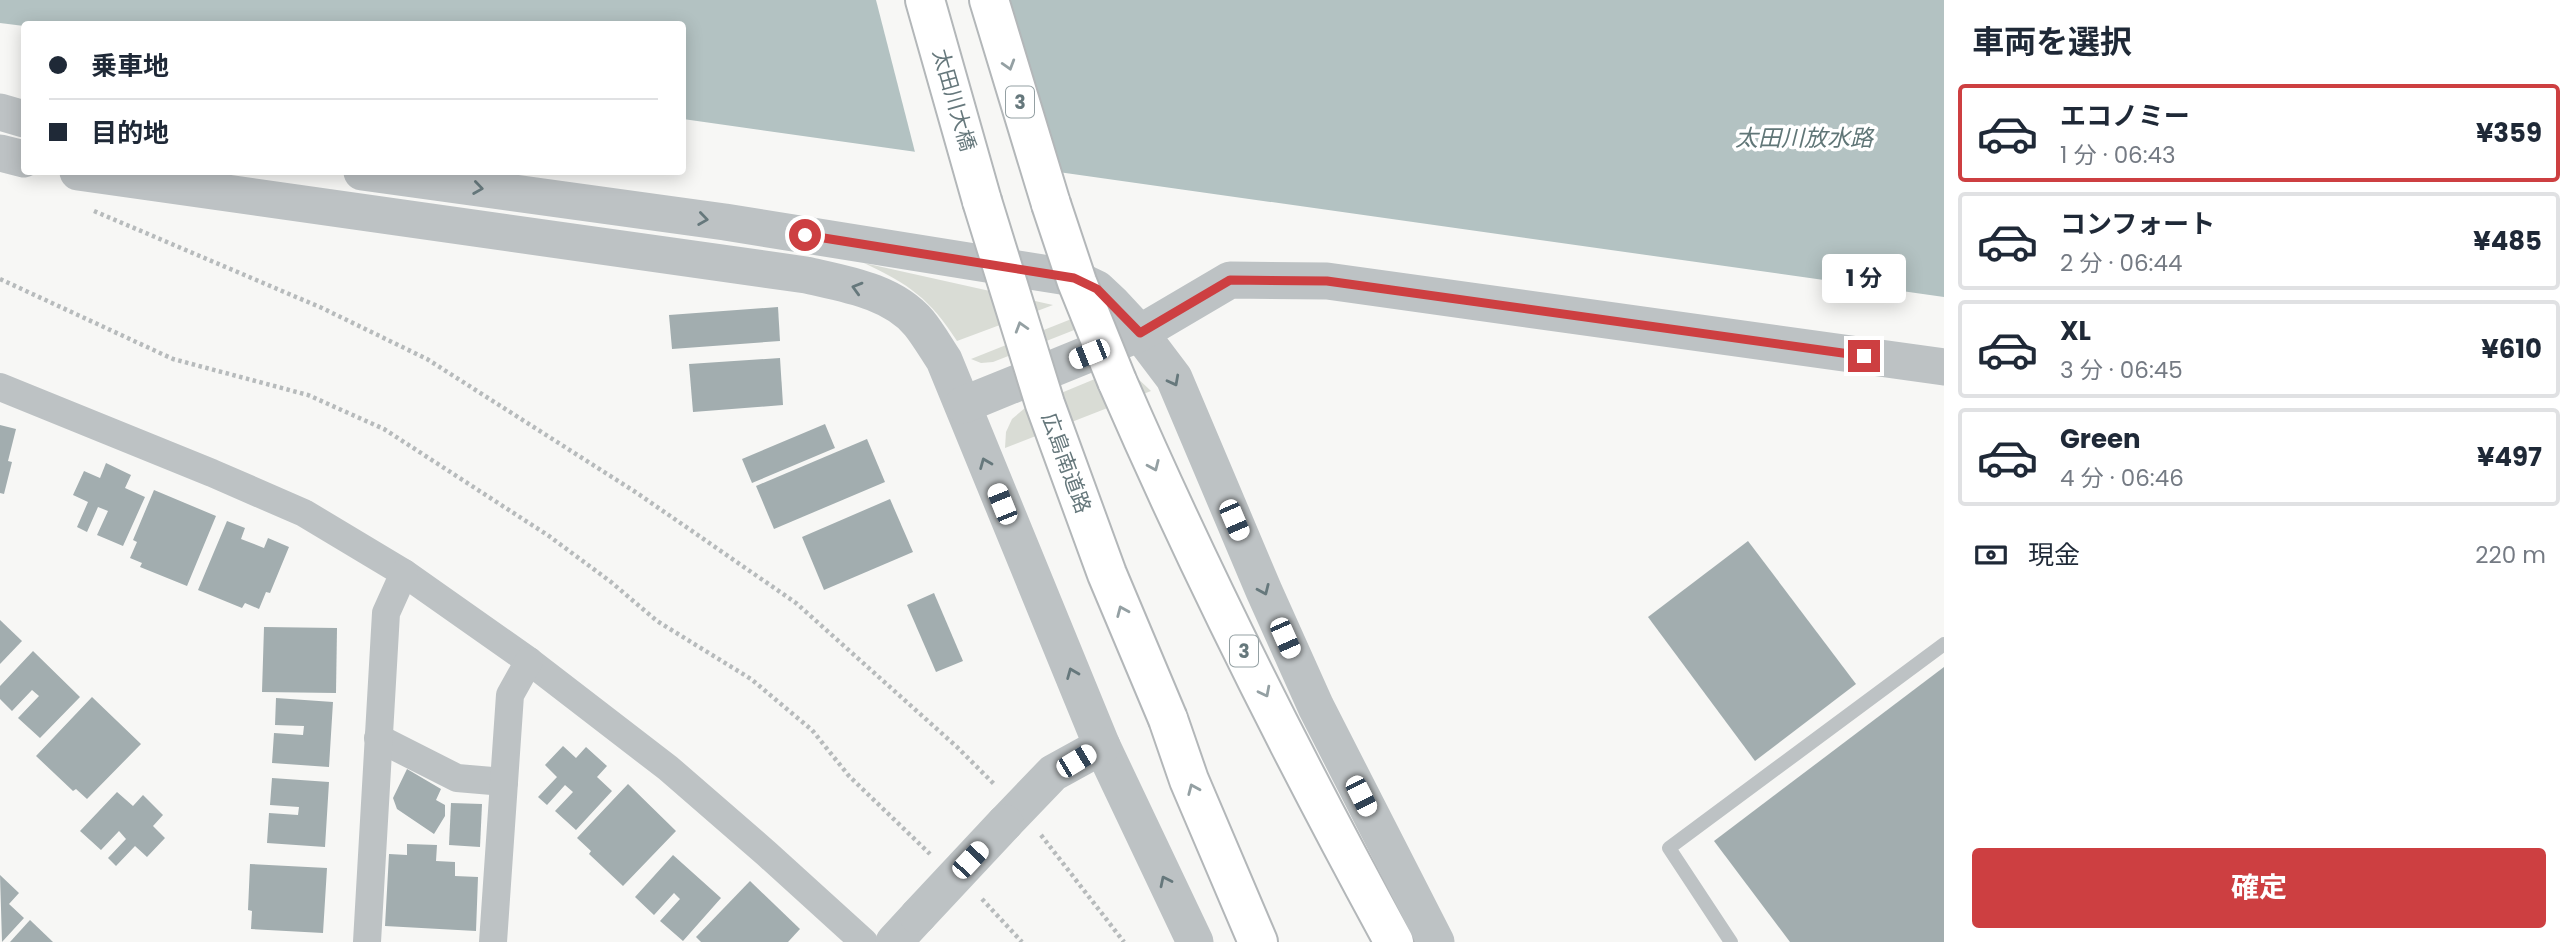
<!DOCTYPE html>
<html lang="ja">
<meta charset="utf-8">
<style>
:root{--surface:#fff;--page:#f6f6f7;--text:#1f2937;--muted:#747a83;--line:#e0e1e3;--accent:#cd3f41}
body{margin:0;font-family:Poppins,"Noto Sans JP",sans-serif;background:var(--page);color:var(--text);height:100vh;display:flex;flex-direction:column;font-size:26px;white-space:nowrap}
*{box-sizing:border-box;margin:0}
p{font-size:23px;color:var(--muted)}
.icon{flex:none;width:38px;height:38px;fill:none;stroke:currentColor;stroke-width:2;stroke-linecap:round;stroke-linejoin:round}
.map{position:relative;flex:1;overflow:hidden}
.sheet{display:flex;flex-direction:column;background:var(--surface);width:630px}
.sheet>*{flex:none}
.guide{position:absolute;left:21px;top:21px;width:665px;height:154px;border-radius:7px;box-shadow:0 4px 18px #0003;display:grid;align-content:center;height:154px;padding:0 28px;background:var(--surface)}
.end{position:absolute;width:32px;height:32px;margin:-16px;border:9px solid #cd3f41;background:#fff;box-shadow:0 0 0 4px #fff}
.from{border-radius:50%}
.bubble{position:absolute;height:49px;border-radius:7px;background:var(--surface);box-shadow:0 4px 18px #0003;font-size:23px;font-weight:700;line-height:49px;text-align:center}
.car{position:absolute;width:21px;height:42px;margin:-21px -10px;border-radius:9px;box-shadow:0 0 5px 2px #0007;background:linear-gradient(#fff 24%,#345 0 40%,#fff 0 76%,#345 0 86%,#fff 0)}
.guide b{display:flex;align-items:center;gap:24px;height:66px;font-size:26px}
.guide b+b{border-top:2px solid var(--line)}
.guide i{width:18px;height:18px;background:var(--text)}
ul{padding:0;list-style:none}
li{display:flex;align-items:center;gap:21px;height:98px;margin:0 14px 10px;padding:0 14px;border:4px solid var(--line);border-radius:7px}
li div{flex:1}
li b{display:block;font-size:26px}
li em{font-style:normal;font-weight:700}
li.current{border-color:var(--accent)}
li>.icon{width:63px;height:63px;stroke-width:1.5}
h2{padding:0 28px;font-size:32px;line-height:84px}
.pay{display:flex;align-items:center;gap:18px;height:77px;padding:0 28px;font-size:26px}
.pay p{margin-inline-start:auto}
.primary-button{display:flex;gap:14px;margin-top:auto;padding:14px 28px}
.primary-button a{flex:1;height:80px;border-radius:7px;background:var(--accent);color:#fff;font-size:28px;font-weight:700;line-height:80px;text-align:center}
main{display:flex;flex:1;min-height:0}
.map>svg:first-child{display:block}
.green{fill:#d9dcd5}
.water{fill:#b3c2c2}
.pier{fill:#f7f7f5}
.building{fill:#a2adaf}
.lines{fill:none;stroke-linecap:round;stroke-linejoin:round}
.motorway-casing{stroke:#b3b7b9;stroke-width:42}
.path{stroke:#b7bbbc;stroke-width:4.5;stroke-dasharray:3.5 3.5;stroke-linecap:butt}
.service{stroke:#bdc2c4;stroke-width:14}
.minor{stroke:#bdc2c4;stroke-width:28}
.tertiary{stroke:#bdc2c4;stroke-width:37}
.motorway{stroke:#fff;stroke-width:38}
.motorway-bridge-casing{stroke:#b3b7b9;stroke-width:42;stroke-linecap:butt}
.tertiary-bridge{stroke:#bdc2c4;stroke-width:37}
.motorway-bridge{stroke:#fff;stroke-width:38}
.oneway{stroke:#94a0a3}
.oneway2{stroke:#66787c}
.route{stroke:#cd3f41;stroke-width:9}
.labels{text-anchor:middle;stroke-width:7;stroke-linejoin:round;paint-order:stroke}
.shield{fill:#fff;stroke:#94a0a3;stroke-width:2}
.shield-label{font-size:19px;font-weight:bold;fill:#66787c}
.street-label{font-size:21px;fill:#66787c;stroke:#fff}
.water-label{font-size:23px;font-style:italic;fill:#607677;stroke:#fff}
</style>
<main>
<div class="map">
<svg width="1944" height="942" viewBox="0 0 1944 942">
<rect width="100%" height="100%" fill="#f7f7f5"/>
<!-- green -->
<g class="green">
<path d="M864,263l189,42 -96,36c-27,-42 -48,-57 -93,-78z"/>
<polygon points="1079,316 1097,321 993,362 981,363 971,359"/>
<polygon points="1134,375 1151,391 1005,448 1006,432 1012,419 1025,408 1102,376"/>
</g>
<!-- water -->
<polygon class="water" points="0,0 1944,0 1944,297 683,119 682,24 24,26 0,23"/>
<!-- pier -->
<polygon class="pier" points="876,0 999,0 1053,175 916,156"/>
<!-- building -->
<g class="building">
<polygon points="778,307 780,341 672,349 669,315"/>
<polygon points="780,358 783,405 693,412 689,364"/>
<polygon points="825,424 835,448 752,483 742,459"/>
<polygon points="0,425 16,429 8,461 12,462 4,494 0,493"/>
<polygon points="867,439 885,482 774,529 756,486"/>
<polygon points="106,463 131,475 125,488 145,497 123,546 97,535 108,511 98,507 87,532 77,527 88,502 73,495 84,471 100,478"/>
<polygon points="154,490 216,516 187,586 140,567 142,563 130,558 137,542 133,540"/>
<polygon points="890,499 913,552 824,590 802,537"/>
<polygon points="227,521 245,528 241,539 264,548 268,538 289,547 270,593 266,592 259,609 245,603 242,608 198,590"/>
<polygon points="1748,541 1856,684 1755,761 1648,617"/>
<polygon points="934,593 963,661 936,672 907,605"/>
<polygon points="0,620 22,641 0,664"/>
<polygon points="264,627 337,628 336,693 262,692"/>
<polygon points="33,651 80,697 40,738 18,718 39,696 32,690 12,711 0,699 0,686"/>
<polygon points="1944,667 1944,942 1790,942 1714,841"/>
<polygon points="92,697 141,744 87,799 76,789 73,791 36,756"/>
<polygon points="276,698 333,702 329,767 272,763 274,733 303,735 304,726 275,725"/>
<polygon points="563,746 576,758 586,747 607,766 597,777 612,791 576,830 555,811 573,792 565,785 547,805 538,797 557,777 545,765"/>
<polygon points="407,769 441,789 436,800 445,805 445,816 434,834 397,809 393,798"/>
<polygon points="272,778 329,782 325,847 267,843 269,813 298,815 299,807 270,805"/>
<polygon points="628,784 676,831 623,886 589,854 591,851 577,838"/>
<polygon points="117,792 133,806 143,795 163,815 153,826 165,838 147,857 135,846 116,866 108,858 126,839 119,831 101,850 80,831"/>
<polygon points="451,803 482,804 480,847 449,845"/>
<polygon points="407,844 437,845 436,861 455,862 455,876 478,877 476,931 385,926 389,854 407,855"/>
<polygon points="673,855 721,898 683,941 660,921 680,899 674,893 654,915 635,897"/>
<polygon points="250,864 327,868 323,933 251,929 252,911 248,910"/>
<polygon points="0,875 19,893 9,904 24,918 2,942"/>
<polygon points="750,881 800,929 788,942 701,942 696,937"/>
<polygon points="30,920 53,942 10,942"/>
</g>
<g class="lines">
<defs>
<g id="motorway">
<polyline points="925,0 982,201"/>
<polyline points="989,0 1051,204"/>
<path d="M1117,381c83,191 177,378 277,561"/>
<polyline points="1168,719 1189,780 1258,942"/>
</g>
</defs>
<!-- motorway casing -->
<use href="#motorway" class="motorway-casing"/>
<!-- path -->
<g class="path">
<polyline points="94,211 322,308 427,359 637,493 796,603 957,747 995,785"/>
<polyline points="0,279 173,359 308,395 384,429 549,536 611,582 657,621 751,679 812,730 849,776 930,854"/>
<polyline points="1041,835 1124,942"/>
<polyline points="982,899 1022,942"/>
</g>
<!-- service -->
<polyline class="service" points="1731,942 1669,848 1944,644"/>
<!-- minor -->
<g class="minor">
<polyline points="0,387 212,473 304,513 404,573 529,661 668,768 767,854 864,942"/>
<polyline points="378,738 457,778 504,782"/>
<polyline points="367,942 386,613 404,573"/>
<polyline points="493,942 510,695 529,661"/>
</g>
<!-- tertiary -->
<g class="tertiary">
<polyline points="0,112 24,119"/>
<polyline points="0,153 24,159"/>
<path d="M78,172l728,103c39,9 86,16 113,48 9,11 17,25 25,37l158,386 93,196"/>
<polyline points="362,172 725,222 1074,278 1097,289 1113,304 1140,333 1174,378 1264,591 1316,707 1436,942"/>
<polyline points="963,405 1140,333 1230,280 1327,281 1944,367"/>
<polyline points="1005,823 1053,773 1102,746"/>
<polyline points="894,942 918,916"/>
</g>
<!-- motorway -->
<use href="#motorway" class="motorway"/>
<defs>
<g id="motorway-bridge">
<polyline points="982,201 1045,404 1107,574 1168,719"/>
<polyline points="1051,204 1077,282 1117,381"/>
</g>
</defs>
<!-- motorway-bridge casing -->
<use href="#motorway-bridge" class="motorway-bridge-casing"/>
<!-- tertiary-bridge -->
<polyline class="tertiary-bridge" points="918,916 1005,823"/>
<!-- motorway-bridge -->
<use href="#motorway-bridge" class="motorway-bridge"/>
</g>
<!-- one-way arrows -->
<defs><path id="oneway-chevron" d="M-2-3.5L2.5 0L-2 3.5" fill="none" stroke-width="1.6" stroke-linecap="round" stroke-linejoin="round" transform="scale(1.75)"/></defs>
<g class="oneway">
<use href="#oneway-chevron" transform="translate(1009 65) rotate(73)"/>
<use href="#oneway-chevron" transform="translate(1021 327) rotate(-107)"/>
<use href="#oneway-chevron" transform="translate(1154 466) rotate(66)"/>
<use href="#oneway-chevron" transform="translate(1122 611) rotate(-113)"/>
<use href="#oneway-chevron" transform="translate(1265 692) rotate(63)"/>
<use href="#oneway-chevron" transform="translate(1193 789) rotate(-113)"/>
</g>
<g class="oneway2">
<use href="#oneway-chevron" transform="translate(478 188) rotate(8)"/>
<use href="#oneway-chevron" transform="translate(703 219) rotate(8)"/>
<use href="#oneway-chevron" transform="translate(857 288) rotate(-164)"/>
<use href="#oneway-chevron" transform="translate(1174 381) rotate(62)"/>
<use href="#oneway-chevron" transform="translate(985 463) rotate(-112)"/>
<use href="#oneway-chevron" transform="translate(1264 590) rotate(66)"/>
<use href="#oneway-chevron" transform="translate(1072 673) rotate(-112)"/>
<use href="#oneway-chevron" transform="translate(1165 881) rotate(-116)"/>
</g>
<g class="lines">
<!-- route -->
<polyline class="route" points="805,235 1074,278 1097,289 1140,333 1230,280 1327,281 1864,356"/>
</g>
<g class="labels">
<!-- shield labels -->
<g class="shield">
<rect x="1006" y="86.5" width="28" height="31" rx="5"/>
<rect x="1230" y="635.5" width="28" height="31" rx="5"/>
</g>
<g class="shield-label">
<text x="1020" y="109">3</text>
<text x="1244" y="658">3</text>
</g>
<!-- street labels -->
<g class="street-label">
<text transform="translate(954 100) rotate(74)" y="7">太田川大橋</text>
<text transform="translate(1066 463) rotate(70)" y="7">広島南道路</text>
</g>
<!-- water labels -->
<g class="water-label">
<text x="1804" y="146">太田川放水路</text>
</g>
</g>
</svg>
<i class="end from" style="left:805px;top:235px"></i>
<i class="end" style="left:1864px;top:356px"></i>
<div class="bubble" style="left:1822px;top:254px;width:84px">1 分</div>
<i class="car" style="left:1089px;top:354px;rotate:248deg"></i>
<i class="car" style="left:1002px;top:504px;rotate:338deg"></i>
<i class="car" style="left:1234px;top:520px;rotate:157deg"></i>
<i class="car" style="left:1285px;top:638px;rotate:156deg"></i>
<i class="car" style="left:1076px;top:761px;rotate:59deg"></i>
<i class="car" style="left:1361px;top:796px;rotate:153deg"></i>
<i class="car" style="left:970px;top:860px;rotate:43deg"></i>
<div class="guide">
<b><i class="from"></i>乗車地</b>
<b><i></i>目的地</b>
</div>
</div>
<section class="sheet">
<h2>車両を選択</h2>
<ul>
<li class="current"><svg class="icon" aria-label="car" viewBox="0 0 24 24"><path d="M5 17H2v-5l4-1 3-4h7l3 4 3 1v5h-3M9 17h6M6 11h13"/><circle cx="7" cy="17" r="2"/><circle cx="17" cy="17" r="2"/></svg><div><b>エコノミー</b><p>1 分 · 06:43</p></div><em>¥359</em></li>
<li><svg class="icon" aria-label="car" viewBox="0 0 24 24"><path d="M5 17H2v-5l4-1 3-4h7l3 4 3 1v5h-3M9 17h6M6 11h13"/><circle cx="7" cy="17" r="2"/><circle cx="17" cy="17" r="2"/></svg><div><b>コンフォート</b><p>2 分 · 06:44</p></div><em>¥485</em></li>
<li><svg class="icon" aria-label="car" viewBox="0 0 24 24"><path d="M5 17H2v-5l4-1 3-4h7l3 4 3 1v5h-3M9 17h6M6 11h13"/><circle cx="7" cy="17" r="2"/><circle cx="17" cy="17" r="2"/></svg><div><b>XL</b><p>3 分 · 06:45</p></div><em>¥610</em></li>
<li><svg class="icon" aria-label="car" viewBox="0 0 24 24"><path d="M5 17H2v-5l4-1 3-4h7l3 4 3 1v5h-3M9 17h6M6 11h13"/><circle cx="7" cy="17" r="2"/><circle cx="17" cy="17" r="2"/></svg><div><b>Green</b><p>4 分 · 06:46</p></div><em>¥497</em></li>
</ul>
<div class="pay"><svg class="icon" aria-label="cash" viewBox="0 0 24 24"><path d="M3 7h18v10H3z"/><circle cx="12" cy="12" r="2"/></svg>現金<p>220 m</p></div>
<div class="primary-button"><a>確定</a></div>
</section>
</main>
